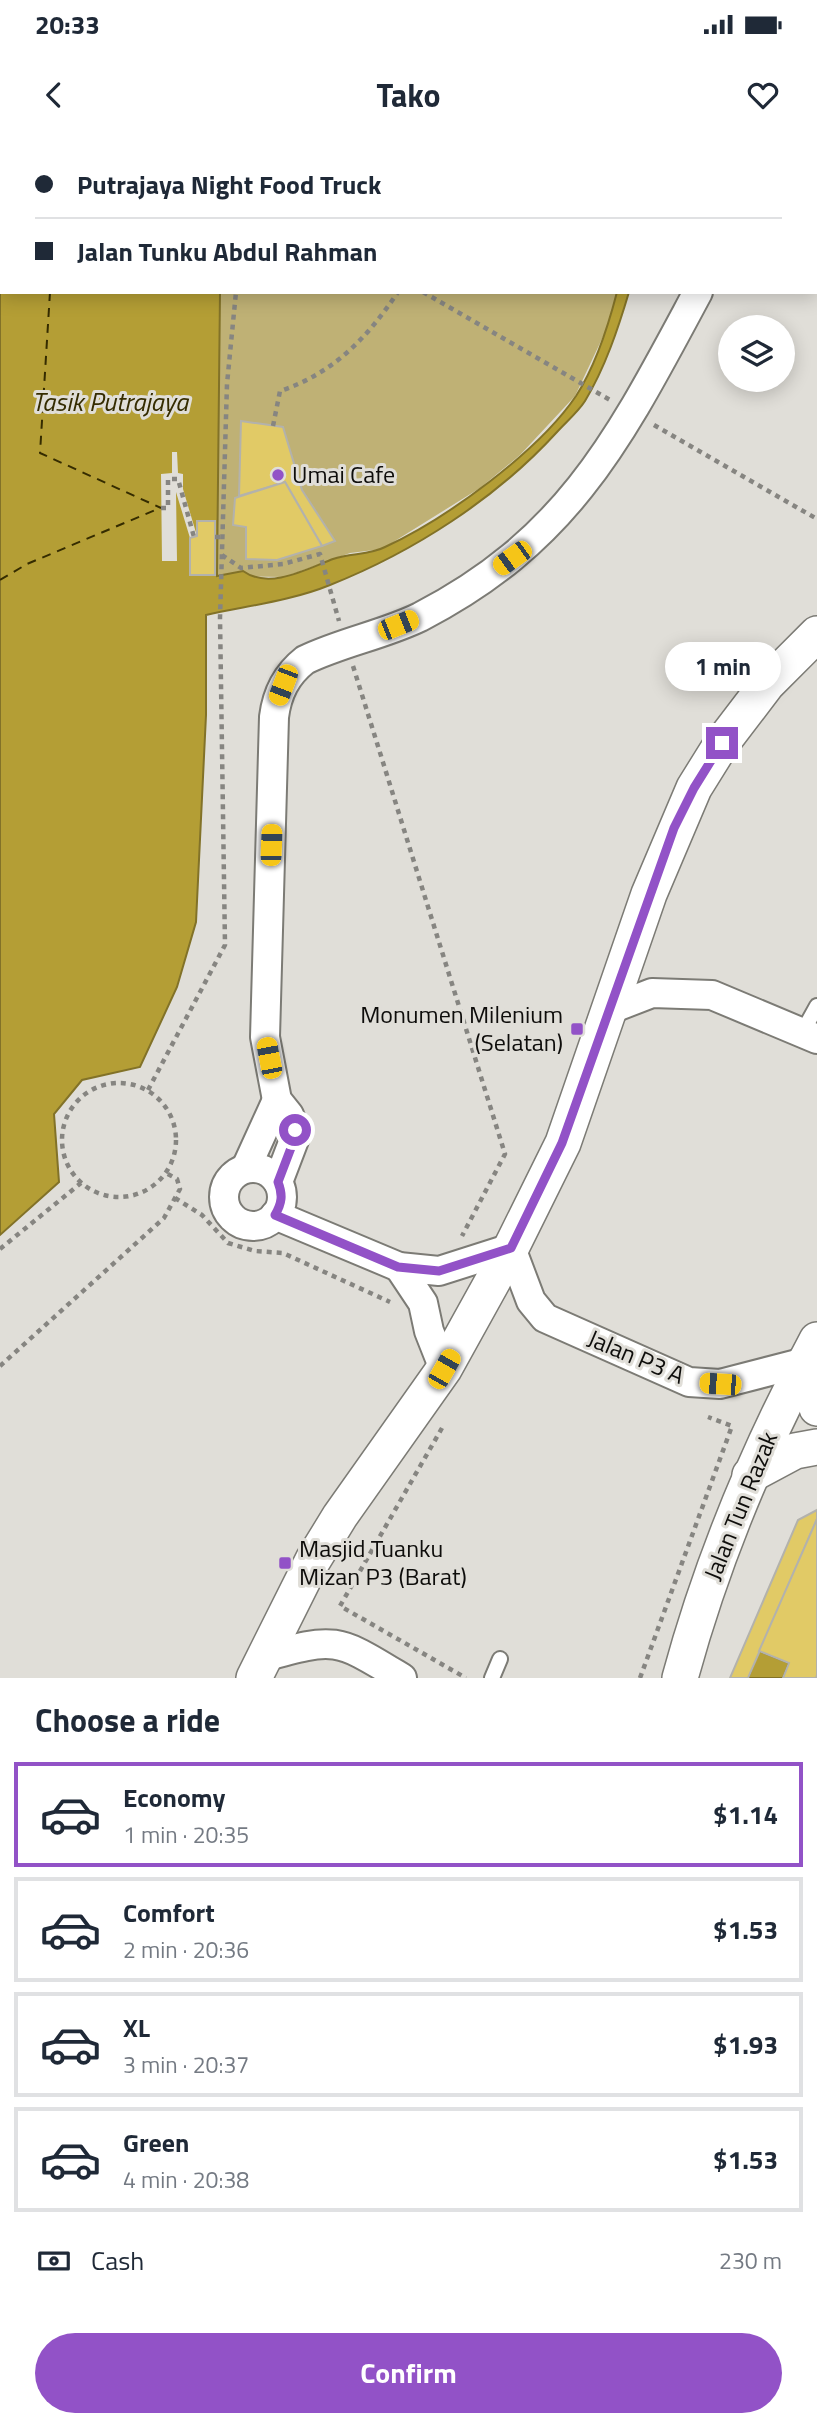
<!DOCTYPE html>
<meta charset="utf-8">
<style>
:root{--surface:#fff;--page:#f6f6f7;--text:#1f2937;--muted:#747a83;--line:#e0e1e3;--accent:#9252c7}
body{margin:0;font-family:"Titillium Web",sans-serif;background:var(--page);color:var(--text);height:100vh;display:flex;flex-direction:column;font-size:26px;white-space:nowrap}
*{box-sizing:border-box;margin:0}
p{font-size:23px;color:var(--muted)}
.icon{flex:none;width:38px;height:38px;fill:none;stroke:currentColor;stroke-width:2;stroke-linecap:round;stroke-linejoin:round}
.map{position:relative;height:1538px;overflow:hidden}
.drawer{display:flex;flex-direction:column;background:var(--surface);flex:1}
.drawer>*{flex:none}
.banner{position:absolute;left:0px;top:0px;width:817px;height:154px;box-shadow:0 4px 18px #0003;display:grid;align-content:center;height:154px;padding:0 35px;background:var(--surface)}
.tools{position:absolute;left:718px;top:175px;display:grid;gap:14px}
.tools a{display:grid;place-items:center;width:77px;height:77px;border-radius:50%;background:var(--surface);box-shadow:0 4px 18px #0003;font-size:35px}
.end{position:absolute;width:32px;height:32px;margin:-16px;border:9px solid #9252c7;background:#fff;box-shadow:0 0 0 4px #fff}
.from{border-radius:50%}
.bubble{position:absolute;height:49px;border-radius:24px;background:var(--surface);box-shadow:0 4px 18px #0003;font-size:23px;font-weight:700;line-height:49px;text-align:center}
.car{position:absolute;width:21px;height:42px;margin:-21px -10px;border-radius:9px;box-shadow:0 0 5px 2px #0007;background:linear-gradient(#f5c518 24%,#345 0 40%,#f5c518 0 76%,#345 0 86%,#f5c518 0)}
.banner b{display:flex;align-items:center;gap:24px;height:66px;font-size:26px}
.banner b+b{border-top:2px solid var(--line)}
.banner i{width:18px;height:18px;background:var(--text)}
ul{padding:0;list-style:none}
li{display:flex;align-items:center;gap:21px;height:105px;margin:0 14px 10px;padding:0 21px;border:4px solid var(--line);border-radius:0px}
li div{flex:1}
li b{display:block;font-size:26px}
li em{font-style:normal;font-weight:700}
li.current{border-color:var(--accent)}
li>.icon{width:63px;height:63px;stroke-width:1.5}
h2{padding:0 35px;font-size:32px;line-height:84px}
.pay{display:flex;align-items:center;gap:18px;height:77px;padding:0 35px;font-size:26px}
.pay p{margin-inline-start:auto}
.button{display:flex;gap:14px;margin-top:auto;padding:14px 35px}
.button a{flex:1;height:80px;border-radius:42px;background:var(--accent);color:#fff;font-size:28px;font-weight:700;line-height:80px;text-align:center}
.status{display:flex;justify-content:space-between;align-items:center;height:49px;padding:0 35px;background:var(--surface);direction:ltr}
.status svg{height:19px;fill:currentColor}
header{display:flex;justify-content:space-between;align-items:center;height:91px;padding:0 35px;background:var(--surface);font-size:32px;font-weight:700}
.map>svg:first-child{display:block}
.green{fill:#bfb175}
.water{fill:#b49e35;stroke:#827228;stroke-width:2}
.pier{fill:#e0ded8}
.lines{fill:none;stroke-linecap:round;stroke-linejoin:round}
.ferry{stroke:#352c00;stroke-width:2;stroke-dasharray:9 7;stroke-linecap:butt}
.building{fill:#e1ca66;stroke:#b3b2ac;stroke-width:2}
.service-casing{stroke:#7c7b75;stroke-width:18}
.minor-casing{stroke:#7c7b75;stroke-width:32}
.tertiary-casing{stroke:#7c7b75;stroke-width:38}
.path{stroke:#868581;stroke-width:4.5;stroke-dasharray:5 5;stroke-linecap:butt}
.service{stroke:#fff;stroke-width:14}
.minor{stroke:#fff;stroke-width:28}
.tertiary{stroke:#fff;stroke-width:35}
.route{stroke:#9252c7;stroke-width:9}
.poi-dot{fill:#9252c7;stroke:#e0ded8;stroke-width:2.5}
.labels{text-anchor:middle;stroke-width:6;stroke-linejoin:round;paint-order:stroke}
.poi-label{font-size:24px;fill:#0e0d0b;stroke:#e0ded8;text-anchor:start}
.street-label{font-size:24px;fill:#0e0d0b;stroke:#e0ded8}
.water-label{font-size:26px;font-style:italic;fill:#352c00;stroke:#e0ded8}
</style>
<div class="status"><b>20:33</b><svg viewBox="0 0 49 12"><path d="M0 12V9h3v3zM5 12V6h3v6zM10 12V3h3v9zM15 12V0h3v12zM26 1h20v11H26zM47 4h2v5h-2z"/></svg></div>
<header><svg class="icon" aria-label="back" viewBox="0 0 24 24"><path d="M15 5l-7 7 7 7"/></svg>Tako<svg class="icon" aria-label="heart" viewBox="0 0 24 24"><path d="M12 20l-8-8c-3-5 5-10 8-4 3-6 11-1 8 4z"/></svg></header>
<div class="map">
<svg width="817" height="1538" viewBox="0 0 817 1538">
<rect width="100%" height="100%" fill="#e0ded8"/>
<!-- green -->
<g class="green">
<rect x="222" y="0" width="405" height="2"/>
<polygon points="220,152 617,152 609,184 575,256 520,315 480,348 382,409 350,413 284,437 216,436"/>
</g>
<!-- water -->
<g class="water">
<path d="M0,0h222l-220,2v150h218l-3,284 26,-5c26,19 64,-2 90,-12 17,-6 37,-4 52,-12 61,-28 153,-95 191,-151 20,-31 32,-69 41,-104h12c-11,37 -24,76 -44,109 -7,11 -19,21 -28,31 -61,67 -144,120 -227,153 -39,16 -84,21 -124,30v100l-10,207 -19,65 -37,80 -58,13 -28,34 5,68 -59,53z"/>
<polygon points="759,1511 789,1523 783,1538 748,1538"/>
</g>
<!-- pier -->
<polygon class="pier" points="172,312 177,312 178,333 183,334 183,349 197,396 190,398 176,352 177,421 162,421 161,334 172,333"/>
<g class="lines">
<!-- ferry -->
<g class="ferry">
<polyline points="58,2 58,0"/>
<polyline points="50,152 40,313 161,368"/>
<polyline points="0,440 27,424 160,368"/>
</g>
</g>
<!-- building -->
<g class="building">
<polygon points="241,281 283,287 302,350 335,401 322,406 285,342 239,356"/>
<polygon points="285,342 322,406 277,420 246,419 246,387 233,385 235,358"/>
<polygon points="197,381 215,381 215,435 190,435 190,398 197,396"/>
<polygon points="817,1370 817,1379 748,1538 730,1538 798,1380"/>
<polygon points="817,1379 817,1535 816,1538 783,1538 789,1523 759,1511"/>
</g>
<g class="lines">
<defs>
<g id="service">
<polyline points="802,893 817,866"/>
<polyline points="492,1538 500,1519"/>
</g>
<g id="minor">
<polyline points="799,2 800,0"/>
<polyline points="608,870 652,853 712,855 817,899"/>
<polyline points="246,1028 277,960"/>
<circle cx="253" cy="1057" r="29"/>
<path d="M278,1042l16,-42 1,-10 -6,-15 -12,-15 -12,-63 9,-320c3,-24 12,-42 31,-57 37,-18 78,-25 115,-43 151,-78 201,-182 278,-325"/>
<polyline points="275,1075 399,1127 439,1131 511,1108 531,1161 545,1178 689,1242 720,1244 805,1222"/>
<polyline points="399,1127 423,1163 429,1191 444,1229"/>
<path d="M264,1517c73,-21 74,-18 138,21"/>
</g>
<g id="tertiary">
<polyline points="805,1222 817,1268"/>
<polyline points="750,1335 795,1311 817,1307"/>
<polyline points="254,1538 313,1420 340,1376 444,1229 511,1108 563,1003 649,754 694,648 722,603 767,544 817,494"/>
<path d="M680,1538c32,-118 79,-230 137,-338"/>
</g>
</defs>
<!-- service casing -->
<use href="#service" class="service-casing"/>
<!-- minor casing -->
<use href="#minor" class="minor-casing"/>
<!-- tertiary casing -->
<use href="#tertiary" class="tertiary-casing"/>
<!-- path -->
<g class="path">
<polyline points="432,0 432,2"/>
<polyline points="298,2 300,0"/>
<polyline points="423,152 610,260"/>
<polyline points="654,285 817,379"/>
<path d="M273,286l7,-35c54,-18 87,-53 118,-99"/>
<polyline points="161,368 168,368 168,339 178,339 194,397"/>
<polyline points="215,397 222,397"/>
<polyline points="222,415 241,428 283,424 320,414 339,481"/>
<polyline points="353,526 505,1014 462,1096"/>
<circle cx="119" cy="1000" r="57"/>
<polyline points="148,950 225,805 220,478 227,244 236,152"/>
<polyline points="175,1058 202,1075 228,1103 255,1111 283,1113 390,1162"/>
<polyline points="0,1109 81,1043"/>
<polyline points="0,1226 164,1078 180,1049 177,1039 166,1033"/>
<polyline points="442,1288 340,1466 466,1538"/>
<polyline points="640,1538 732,1286 708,1277"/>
</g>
<!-- service -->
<use href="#service" class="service"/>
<!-- minor -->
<use href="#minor" class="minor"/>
<!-- tertiary -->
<use href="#tertiary" class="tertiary"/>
</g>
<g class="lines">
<!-- route -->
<path class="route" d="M295,990l-1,10 -16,42c5,13 4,21 -3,33l123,52 41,4 72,-23 51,-105 112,-315 20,-40 28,-45"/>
</g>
<!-- markers -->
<g class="poi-dot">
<circle cx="278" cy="335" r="7"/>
<rect x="570" y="882" width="14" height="14" rx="3.5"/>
<rect x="278" y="1416" width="14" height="14" rx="3.5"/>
</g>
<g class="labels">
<!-- poi labels -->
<g class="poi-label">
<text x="292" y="343">Umai Cafe</text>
<text x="563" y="883" text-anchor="end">Monumen Milenium<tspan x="563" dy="28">(Selatan)</tspan></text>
<text x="299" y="1417">Masjid Tuanku<tspan x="299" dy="28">Mizan P3 (Barat)</tspan></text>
</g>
<!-- street labels -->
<g class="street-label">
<text transform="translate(636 1217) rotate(23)" y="8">Jalan P3 A</text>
<text transform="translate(741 1366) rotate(-68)" y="8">Jalan Tun Razak</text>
</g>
<!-- water labels -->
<g class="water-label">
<text x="110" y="271">Tasik Putrajaya</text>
</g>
</g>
</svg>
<div class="tools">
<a><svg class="icon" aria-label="layers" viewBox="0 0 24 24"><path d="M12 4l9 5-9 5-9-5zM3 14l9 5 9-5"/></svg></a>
</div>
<i class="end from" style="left:295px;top:990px"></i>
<i class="end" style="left:722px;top:603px"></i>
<div class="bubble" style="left:665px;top:502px;width:116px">1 min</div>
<i class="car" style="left:512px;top:418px;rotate:234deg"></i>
<i class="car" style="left:398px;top:485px;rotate:68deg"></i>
<i class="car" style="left:283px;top:545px;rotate:201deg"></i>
<i class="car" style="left:271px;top:705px;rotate:2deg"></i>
<i class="car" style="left:269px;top:918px;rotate:349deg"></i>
<i class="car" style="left:444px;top:1229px;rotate:30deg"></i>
<i class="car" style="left:720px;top:1244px;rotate:274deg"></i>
<div class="banner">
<b><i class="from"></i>Putrajaya Night Food Truck</b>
<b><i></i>Jalan Tunku Abdul Rahman</b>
</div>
</div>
<section class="drawer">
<h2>Choose a ride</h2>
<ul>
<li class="current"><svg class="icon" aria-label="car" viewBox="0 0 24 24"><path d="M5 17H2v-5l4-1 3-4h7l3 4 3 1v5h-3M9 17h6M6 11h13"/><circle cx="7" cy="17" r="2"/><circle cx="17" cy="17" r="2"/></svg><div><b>Economy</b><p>1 min · 20:35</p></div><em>$1.14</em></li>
<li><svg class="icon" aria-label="car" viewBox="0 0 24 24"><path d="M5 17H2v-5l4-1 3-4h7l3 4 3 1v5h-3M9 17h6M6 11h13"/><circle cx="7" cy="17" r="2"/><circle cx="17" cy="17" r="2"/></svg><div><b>Comfort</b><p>2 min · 20:36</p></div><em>$1.53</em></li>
<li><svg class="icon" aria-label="car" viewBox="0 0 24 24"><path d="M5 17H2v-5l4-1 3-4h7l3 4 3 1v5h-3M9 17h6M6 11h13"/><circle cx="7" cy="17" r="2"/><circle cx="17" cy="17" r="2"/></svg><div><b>XL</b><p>3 min · 20:37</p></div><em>$1.93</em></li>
<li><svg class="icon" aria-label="car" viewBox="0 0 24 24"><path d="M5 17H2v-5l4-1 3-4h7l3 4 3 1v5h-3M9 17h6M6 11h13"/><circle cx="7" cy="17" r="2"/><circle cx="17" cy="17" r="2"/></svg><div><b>Green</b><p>4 min · 20:38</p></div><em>$1.53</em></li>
</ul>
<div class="pay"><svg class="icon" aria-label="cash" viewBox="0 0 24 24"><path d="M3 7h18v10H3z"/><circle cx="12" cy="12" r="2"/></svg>Cash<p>230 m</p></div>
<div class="button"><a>Confirm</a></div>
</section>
